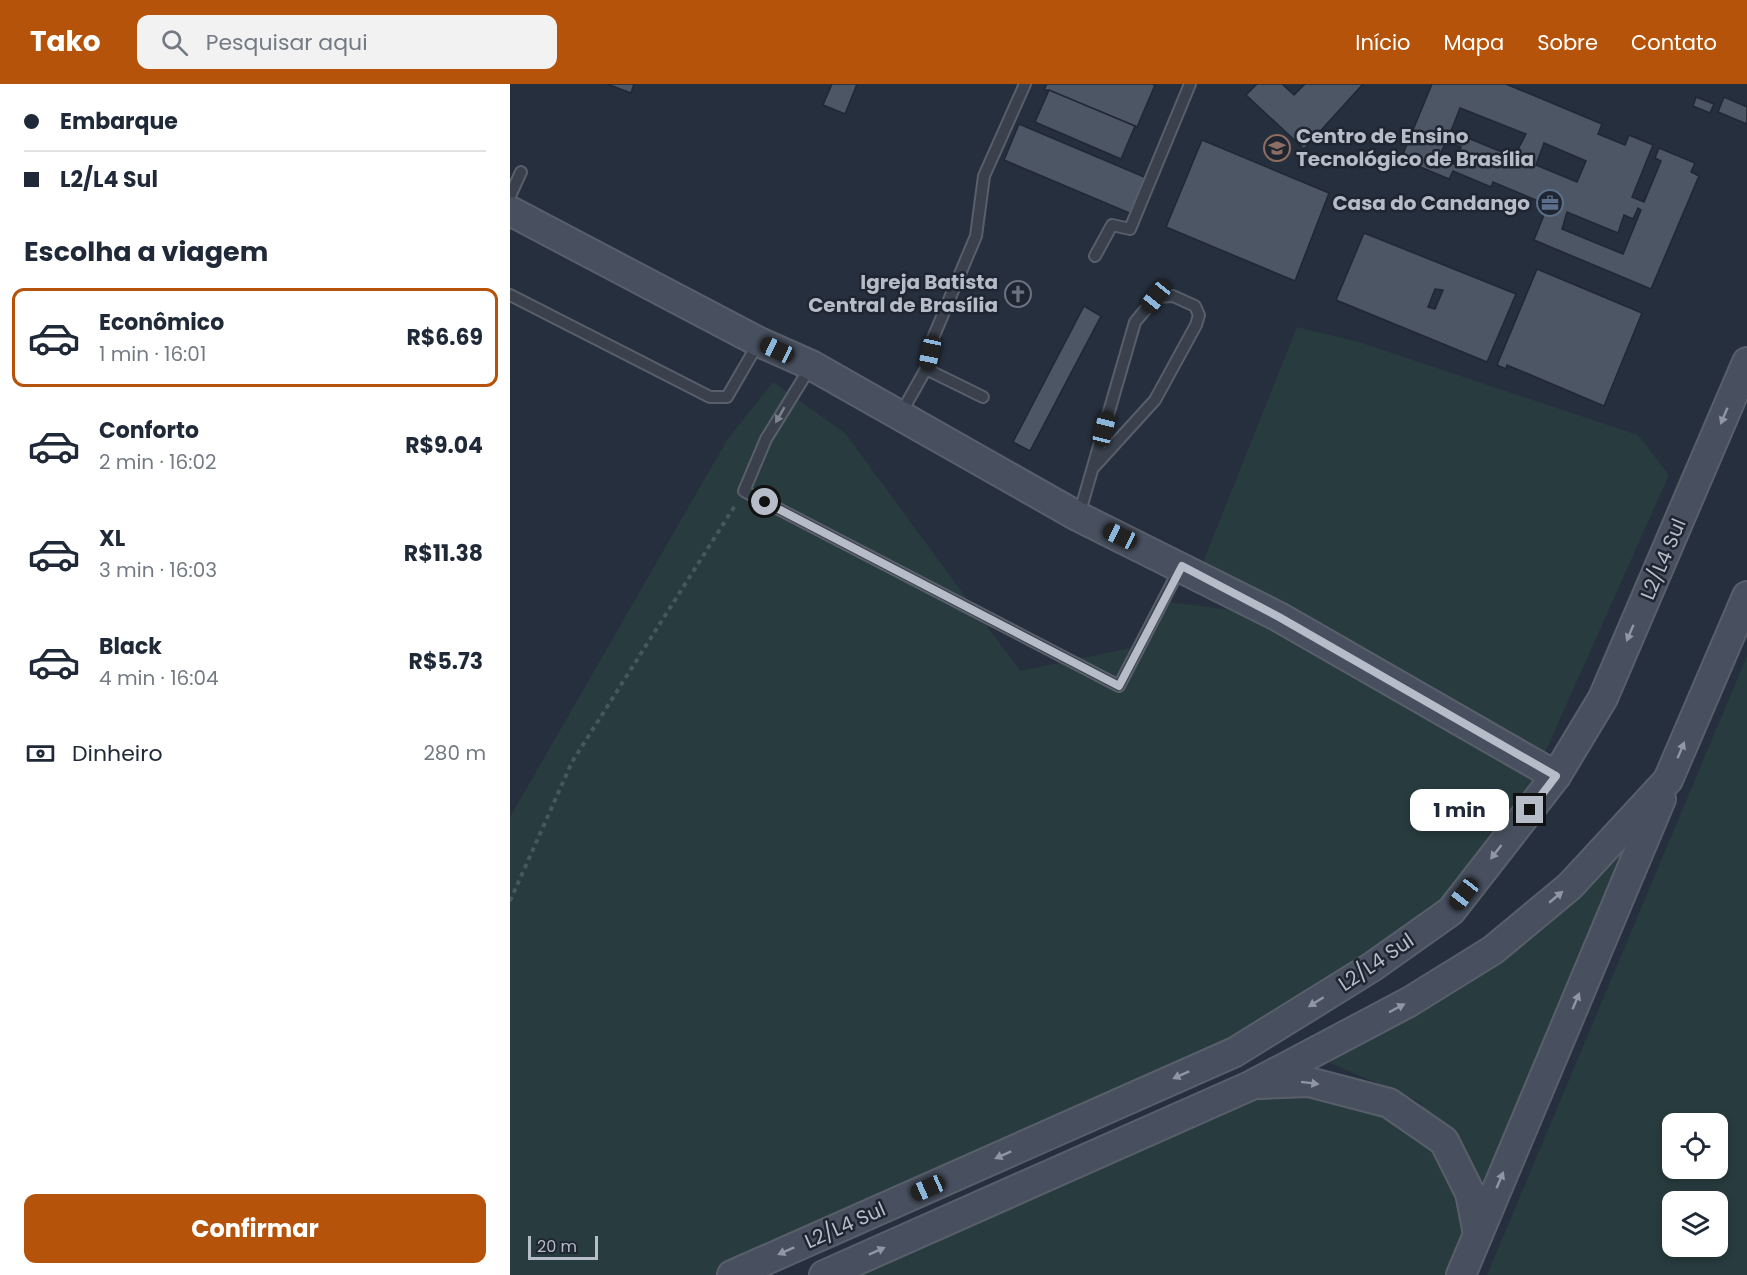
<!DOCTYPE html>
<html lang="pt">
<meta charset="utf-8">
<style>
:root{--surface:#fff;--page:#f2f2f3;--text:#1f2937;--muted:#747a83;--line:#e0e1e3;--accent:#b45309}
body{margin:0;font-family:Poppins,sans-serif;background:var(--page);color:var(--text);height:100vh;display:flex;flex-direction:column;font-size:22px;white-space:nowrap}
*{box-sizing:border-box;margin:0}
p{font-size:20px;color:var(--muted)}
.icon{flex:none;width:33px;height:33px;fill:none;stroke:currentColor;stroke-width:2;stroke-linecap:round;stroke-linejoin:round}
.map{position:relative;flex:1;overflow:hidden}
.sheet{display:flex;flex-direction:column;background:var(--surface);width:510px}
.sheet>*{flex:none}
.banner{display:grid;align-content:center;height:132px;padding:0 24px;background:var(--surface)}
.controls{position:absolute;left:1152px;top:1029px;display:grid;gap:12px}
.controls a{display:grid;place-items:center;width:66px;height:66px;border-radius:12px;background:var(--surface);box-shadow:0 3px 9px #0003;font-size:30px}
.scale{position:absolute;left:18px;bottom:15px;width:70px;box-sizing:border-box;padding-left:6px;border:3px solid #b6bcc8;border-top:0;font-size:16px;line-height:21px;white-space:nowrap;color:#b6bcc8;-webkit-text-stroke:4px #1f2632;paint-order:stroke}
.end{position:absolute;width:27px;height:27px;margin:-14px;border:8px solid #b6bcc8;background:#111;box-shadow:0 0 0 3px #111}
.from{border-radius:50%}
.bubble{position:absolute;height:42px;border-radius:12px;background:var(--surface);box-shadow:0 3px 9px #0003;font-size:20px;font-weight:700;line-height:42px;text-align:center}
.car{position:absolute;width:18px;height:36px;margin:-18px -9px;border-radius:8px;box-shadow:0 0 4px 2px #0007;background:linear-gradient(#222 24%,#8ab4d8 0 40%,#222 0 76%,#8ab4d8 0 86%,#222 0)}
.banner b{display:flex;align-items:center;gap:21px;height:57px;font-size:22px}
.banner b+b{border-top:2px solid var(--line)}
.banner i{width:15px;height:15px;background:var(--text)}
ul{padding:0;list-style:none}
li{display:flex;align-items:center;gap:18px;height:99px;margin:0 12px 9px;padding:0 12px;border:3px solid transparent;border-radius:12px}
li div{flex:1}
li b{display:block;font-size:22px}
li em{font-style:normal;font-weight:700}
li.on{border-color:var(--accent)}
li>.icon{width:54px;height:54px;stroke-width:1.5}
h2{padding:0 24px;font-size:27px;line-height:72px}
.pay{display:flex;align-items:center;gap:15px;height:66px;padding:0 24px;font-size:22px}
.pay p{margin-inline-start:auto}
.button{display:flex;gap:12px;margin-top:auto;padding:12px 24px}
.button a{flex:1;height:69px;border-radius:12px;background:var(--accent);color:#fff;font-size:24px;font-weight:700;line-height:69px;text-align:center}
header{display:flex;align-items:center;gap:36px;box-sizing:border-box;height:84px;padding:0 30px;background:var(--accent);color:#fff}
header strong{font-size:28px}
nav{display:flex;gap:33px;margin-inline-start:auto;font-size:21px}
.search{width:420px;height:54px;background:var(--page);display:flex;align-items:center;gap:15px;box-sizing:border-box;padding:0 21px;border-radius:12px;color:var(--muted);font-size:22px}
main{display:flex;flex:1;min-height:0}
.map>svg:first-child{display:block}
.green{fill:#283b3e;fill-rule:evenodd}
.building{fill:#4c5665;stroke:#212834;stroke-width:1.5;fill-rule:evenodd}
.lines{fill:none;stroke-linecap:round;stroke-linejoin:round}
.lane-casing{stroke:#585f6b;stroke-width:14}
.secondary-casing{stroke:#585f6b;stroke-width:32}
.path{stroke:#46585b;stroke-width:4;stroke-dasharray:4.5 4.5;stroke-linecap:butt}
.lane{stroke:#3a414d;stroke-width:10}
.secondary{stroke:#48505f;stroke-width:28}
.oneway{fill:#7e8591}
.oneway2{fill:#9096a3}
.route{stroke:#b6bcc8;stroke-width:8}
.labels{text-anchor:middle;stroke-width:5;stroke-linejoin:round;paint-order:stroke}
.poi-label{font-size:20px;font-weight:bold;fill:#b6bcc8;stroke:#1f2632;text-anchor:end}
.street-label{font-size:20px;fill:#b6bcc8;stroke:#1f2632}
</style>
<header>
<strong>Tako</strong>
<div class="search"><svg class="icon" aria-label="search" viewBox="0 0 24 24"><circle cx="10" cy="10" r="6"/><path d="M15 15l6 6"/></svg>Pesquisar aqui</div>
<nav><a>Início</a><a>Mapa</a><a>Sobre</a><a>Contato</a></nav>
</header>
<main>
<section class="sheet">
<div class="banner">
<b><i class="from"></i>Embarque</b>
<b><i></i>L2/L4 Sul</b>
</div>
<h2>Escolha a viagem</h2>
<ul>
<li class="on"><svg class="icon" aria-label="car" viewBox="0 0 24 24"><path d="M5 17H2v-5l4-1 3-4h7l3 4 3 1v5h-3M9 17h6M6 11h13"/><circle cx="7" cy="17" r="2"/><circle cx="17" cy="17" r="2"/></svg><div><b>Econômico</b><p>1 min · 16:01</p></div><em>R$6.69</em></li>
<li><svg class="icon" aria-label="car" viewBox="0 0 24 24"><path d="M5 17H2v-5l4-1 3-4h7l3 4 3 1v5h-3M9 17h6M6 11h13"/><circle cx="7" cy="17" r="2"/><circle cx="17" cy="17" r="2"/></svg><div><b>Conforto</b><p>2 min · 16:02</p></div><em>R$9.04</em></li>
<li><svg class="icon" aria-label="car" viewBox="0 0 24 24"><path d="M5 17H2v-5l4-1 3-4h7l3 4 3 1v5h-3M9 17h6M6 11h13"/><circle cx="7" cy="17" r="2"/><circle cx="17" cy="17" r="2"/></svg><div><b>XL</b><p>3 min · 16:03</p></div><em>R$11.38</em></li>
<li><svg class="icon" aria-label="car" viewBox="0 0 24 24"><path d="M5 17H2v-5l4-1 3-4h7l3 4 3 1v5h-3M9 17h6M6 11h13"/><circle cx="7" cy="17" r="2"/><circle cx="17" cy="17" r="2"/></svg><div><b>Black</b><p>4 min · 16:04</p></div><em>R$5.73</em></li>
</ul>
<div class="pay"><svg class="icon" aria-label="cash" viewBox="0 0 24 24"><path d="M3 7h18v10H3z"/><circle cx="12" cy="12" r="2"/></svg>Dinheiro<p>280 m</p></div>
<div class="button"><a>Confirmar</a></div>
</section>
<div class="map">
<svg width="1237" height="1191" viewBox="0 0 1237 1191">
<rect width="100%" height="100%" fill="#262f3d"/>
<!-- green -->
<g class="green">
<polygon points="787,243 849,258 1128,351 1159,391 1029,682 1046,692 941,827 724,968 218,1191 0,1191 0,733 217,356 263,298 335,349 510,587 630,562 651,517 767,532 688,491"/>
<path d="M1237,572v619h-260zM1162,1040h46v44h-46zM1162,1118h46v44h-46z"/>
<polygon points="1158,696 979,1122 910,1018 800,970 983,866"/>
<polygon points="799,998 934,1057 968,1150 950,1191 311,1191 742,1001"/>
</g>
<!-- building -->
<g class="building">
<polygon points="97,0 124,0 121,9"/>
<polygon points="322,0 347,0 335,30 313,21"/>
<polygon points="537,0 642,0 645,1 627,43 534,5"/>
<polygon points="747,0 772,0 784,11 795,0 853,0 794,65 736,11"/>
<path d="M922,0h74l96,40 -4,10 27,11 4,-10 24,10 -21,52 12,5 17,-41 -6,-3 4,-10 36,15 -4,9 8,4 -48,113 -117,-49 14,-35 -55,-23 -2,5 -38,-16 -4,8 -48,-20zM950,24l66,26 -12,23 -63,-26zM936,57l15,6 -7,17 -15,-6zM1034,59l42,18 -9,21 -41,-17zM1128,124l3,2 -18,44 -61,-25 5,-17 51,21 6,-18 9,4z"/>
<polygon points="539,6 625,42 611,75 525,38"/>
<polygon points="1186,13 1204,20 1200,29 1183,22"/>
<polygon points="1214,13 1237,23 1237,40 1208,28"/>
<polygon points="509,40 639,95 624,131 494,76"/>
<polygon points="692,56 819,109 785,197 656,143"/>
<path d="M854,149l152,61 -29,68 -151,-62zM925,205l8,1 -8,19 -7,-2z"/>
<polygon points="1027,185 1132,229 1094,322 997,281 996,285 987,281"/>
<polygon points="574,222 591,232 520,367 503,358"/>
</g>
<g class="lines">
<defs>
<g id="lane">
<polyline points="0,112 11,88"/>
<polyline points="585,172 602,141 620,145 680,0"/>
<polyline points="0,211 200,313 217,313 249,258"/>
<polyline points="301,282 256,355 234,407 609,602 669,486"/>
<polyline points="416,285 473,313"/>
<polyline points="390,331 416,285 423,254 466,152 474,92 515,0"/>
<polyline points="569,431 625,238 646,213 663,212 685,222 689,231 686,241 645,316 584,383"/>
</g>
<g id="secondary">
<polyline points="0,127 249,258 301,281 569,433 769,533 1046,692"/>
<polyline points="750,1000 799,998 879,1019 934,1057 960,1109 968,1150"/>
<polyline points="222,1191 725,968 862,883 941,827 1046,692 1093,614 1237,278"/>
<polyline points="314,1191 742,1001 899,918 983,866 1060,802 1158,696 1237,512"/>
<polyline points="951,1191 1151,715"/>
</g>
</defs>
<!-- lane casing -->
<use href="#lane" class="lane-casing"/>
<!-- secondary casing -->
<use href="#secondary" class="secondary-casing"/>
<!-- path -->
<polyline class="path" points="0,817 62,678 226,420"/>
<!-- lane -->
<use href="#lane" class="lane"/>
<!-- secondary -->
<use href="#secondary" class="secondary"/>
</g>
<!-- one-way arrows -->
<defs><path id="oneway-solid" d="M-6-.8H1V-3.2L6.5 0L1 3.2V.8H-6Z" transform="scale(1.5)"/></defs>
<use class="oneway" href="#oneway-solid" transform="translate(270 331) rotate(120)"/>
<g class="oneway2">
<use href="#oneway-solid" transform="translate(1214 332) rotate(113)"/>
<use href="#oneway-solid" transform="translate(1120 549) rotate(113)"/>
<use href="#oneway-solid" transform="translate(1171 666) rotate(-67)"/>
<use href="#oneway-solid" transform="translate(986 768) rotate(128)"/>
<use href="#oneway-solid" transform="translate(1046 813) rotate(-40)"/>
<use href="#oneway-solid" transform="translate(1066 917) rotate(-67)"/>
<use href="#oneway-solid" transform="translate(806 918) rotate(148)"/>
<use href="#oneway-solid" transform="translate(887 924) rotate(-28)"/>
<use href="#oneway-solid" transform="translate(671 991) rotate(156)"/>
<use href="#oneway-solid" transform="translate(800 999) rotate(7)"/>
<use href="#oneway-solid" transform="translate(493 1071) rotate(156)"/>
<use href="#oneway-solid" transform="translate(990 1096) rotate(-67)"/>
<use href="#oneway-solid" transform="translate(276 1167) rotate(156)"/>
<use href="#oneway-solid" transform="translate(367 1167) rotate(-24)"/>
</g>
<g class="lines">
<!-- route -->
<polyline class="route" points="255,418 609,602 672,482 769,533 1046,692 1020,726"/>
</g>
<!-- icons -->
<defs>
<symbol id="university-ring" viewBox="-11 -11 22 22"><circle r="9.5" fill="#1f2632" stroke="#8d6e63" stroke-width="1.5"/><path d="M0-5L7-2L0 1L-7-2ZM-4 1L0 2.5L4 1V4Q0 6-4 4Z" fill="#8d6e63"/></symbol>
<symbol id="office-ring" viewBox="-11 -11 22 22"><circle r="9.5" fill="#1f2632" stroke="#5c6f8a" stroke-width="1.5"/><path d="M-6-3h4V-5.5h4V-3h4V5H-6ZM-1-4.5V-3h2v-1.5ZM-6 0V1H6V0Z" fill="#5c6f8a"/></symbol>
<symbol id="church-ring" viewBox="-11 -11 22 22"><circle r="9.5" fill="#1f2632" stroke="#6b7280" stroke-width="1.5"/><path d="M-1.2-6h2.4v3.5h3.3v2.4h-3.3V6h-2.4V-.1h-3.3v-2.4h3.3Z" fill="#6b7280"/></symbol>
</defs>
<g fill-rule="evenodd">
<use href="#university-ring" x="752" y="49" width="30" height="30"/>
<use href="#office-ring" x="1025" y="104" width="30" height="30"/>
<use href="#church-ring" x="493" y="195" width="30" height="30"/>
</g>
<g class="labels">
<!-- poi labels -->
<g class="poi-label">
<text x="786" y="59" text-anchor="start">Centro de Ensino<tspan x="786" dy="23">Tecnológico de Brasília</tspan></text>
<text x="1020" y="126">Casa do Candango</text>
<text x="488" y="205">Igreja Batista<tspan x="488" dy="23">Central de Brasília</tspan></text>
</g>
<!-- street labels -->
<g class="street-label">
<text transform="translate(1153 475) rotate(-67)" y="7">L2/L4 Sul</text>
<text transform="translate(866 878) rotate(-34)" y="7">L2/L4 Sul</text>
<text transform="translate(335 1141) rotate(-24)" y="7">L2/L4 Sul</text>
</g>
</g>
</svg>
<div class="controls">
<a><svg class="icon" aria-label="locate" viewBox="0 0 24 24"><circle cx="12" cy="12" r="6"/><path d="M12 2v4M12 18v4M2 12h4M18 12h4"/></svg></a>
<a><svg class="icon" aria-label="layers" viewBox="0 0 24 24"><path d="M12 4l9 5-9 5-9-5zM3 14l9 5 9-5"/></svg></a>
</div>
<div class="scale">20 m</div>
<i class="end from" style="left:255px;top:418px"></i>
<i class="end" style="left:1020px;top:726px"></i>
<div class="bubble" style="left:900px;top:705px;width:99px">1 min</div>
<i class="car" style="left:646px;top:213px;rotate:219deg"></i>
<i class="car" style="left:267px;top:266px;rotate:295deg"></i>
<i class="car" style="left:420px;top:269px;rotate:192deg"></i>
<i class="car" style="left:594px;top:345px;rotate:14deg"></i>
<i class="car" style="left:610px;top:452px;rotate:295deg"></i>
<i class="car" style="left:954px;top:810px;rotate:218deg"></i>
<i class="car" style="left:418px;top:1104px;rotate:246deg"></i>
</div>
</main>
